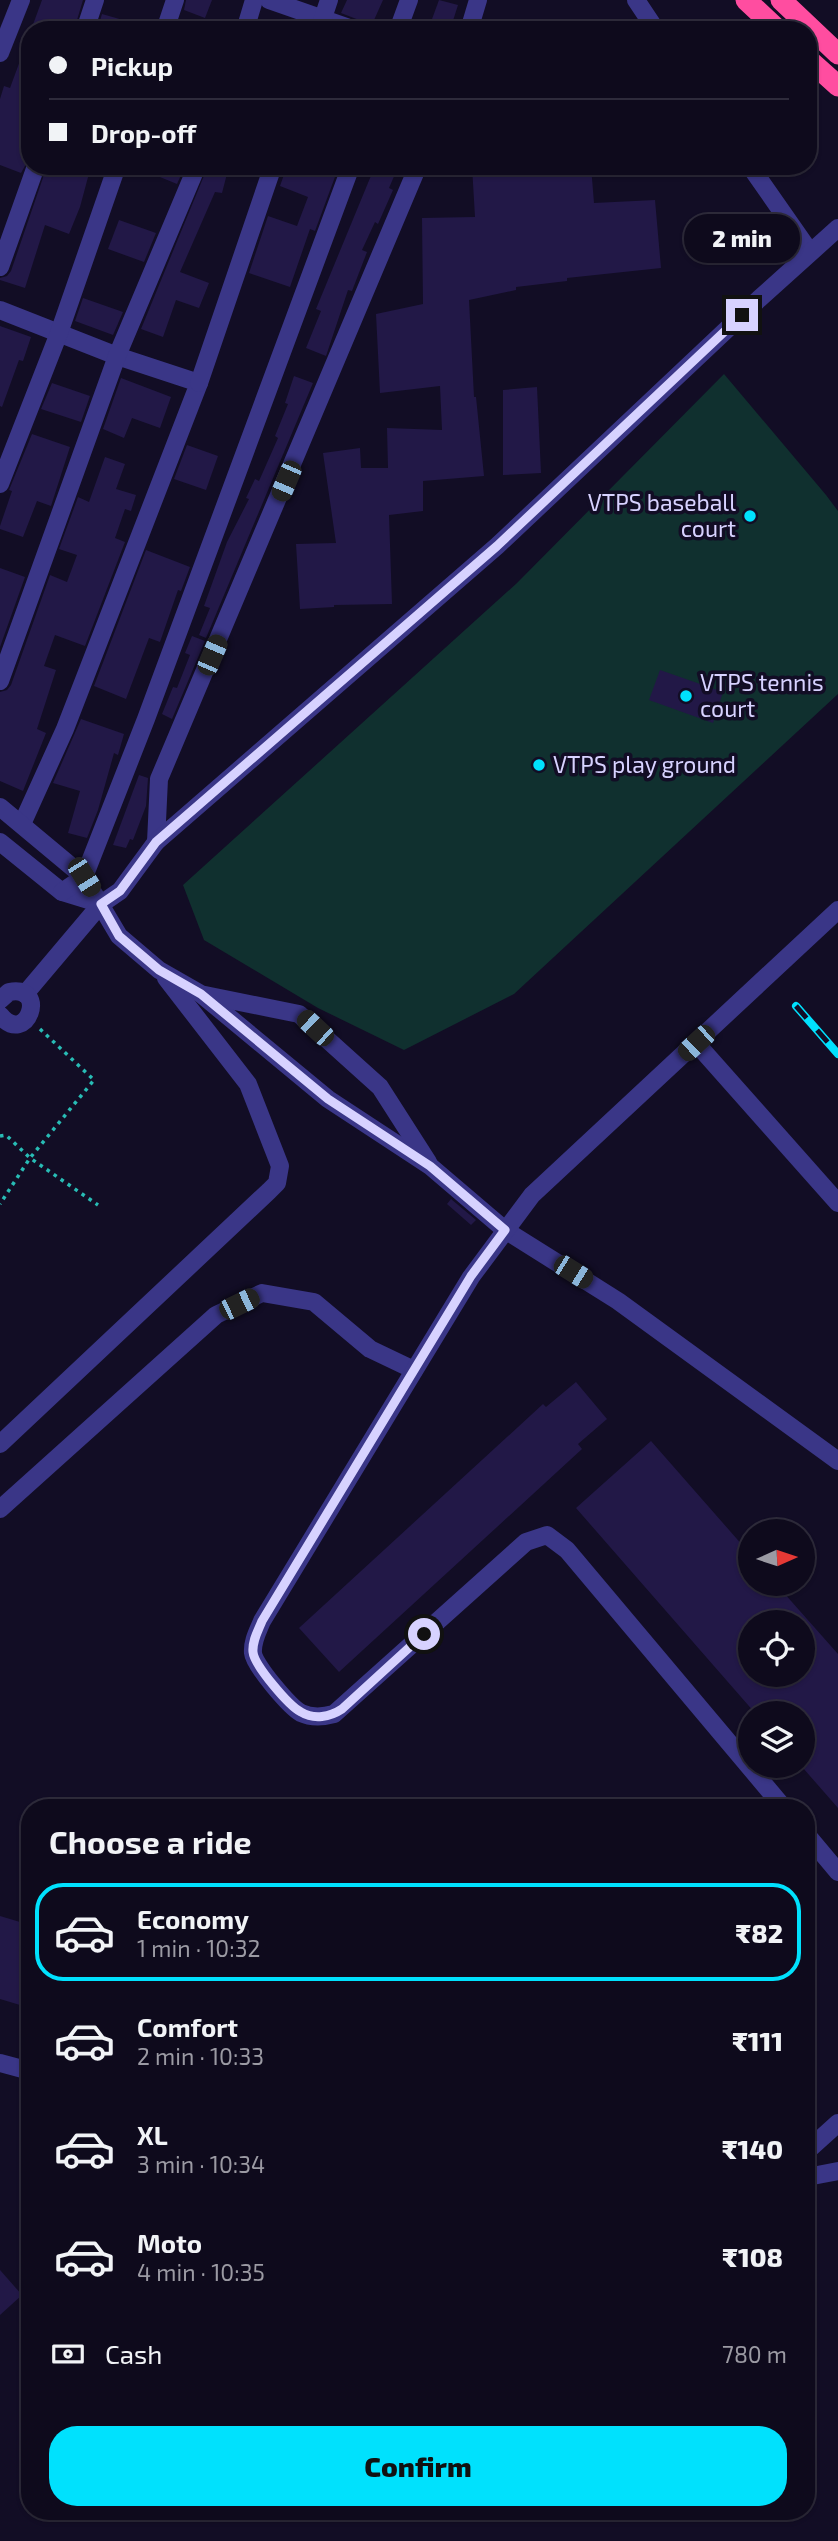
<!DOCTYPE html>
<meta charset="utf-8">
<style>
:root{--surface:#0e0a1c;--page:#171325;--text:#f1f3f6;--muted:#9b9aa3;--line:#2e2b3b;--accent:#00e1fd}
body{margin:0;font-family:"Exo 2",sans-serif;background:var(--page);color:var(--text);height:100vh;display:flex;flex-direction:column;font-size:26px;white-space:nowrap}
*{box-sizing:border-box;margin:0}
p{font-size:23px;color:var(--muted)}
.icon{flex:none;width:38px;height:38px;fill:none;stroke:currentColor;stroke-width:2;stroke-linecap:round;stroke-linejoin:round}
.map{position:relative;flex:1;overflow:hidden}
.drawer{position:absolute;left:21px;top:1799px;width:794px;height:721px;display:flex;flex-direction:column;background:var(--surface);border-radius:28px;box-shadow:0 2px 5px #0004,0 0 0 2px var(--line)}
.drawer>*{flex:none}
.hud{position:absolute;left:21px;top:21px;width:796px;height:154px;border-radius:28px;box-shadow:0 2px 5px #0004,0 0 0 2px var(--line);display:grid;align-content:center;height:154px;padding:0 28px;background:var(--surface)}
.needle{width:46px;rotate:87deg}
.tools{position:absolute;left:738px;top:1519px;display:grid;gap:14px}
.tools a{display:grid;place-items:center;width:77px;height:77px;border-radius:50%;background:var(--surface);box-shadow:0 2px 5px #0004,0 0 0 2px var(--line);font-size:35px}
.end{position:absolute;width:32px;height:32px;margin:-16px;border:9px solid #d7d2ff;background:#111;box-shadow:0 0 0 4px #111}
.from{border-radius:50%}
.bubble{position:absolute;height:49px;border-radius:24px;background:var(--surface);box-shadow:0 2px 5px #0004,0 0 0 2px var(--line);font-size:23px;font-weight:800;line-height:49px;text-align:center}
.car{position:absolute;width:21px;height:42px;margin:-21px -10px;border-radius:9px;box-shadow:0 0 5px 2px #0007;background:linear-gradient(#222 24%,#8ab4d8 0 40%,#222 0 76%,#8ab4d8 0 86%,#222 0)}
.hud b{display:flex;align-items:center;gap:24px;height:66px;font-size:26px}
.hud b+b{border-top:2px solid var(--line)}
.hud i{width:18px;height:18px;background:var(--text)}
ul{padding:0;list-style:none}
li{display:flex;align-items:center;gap:21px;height:98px;margin:0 14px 10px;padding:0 14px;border:4px solid transparent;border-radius:28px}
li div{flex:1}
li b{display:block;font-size:26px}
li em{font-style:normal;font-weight:800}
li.active{border-color:var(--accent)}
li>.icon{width:63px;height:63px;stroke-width:1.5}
h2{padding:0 28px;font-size:32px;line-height:84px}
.pay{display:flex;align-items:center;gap:18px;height:77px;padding:0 28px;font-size:26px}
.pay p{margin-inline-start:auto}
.action{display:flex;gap:14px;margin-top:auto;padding:14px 28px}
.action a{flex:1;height:80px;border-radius:28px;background:var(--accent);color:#111;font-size:28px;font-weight:800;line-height:80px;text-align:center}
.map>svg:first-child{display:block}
.green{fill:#10302f}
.building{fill:#221847;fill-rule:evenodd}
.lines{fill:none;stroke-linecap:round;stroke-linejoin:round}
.path{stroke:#28bcb5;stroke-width:3.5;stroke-dasharray:3.5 5;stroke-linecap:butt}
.minor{stroke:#3a3687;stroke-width:18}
.highway{stroke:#ff4da0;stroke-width:21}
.rail-casing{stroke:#00e1fd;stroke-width:8}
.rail{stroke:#120d25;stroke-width:5;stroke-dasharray:16;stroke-linecap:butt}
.route{stroke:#d7d2ff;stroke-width:9}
.poi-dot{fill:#00e1fd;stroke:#120d25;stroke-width:2.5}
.labels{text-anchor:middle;stroke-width:7;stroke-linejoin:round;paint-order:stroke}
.poi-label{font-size:23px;fill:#d7d2ff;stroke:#120d25;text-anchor:start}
</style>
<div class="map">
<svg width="838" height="2541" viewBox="0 0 838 2541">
<rect width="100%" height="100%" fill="#120d25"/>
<!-- green -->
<polygon class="green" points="724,374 826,495 838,511 838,694 514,994 404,1050 318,1008 204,940 183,885 517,583"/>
<!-- building -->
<g class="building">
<polygon points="42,0 83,0 74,30 31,30"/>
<polygon points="186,0 212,0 205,18 184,10"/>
<polygon points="347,0 383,0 370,29 359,20 341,13"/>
<polygon points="439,0 458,5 450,30 428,30"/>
<polygon points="102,14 144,26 143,30 97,30"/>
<polygon points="28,39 30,39 30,157 21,173 0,165 0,99 4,86 10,88"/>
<polygon points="47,166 91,166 80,207 69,234 45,225 25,288 0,280 0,278 7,276 11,271"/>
<polygon points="133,166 185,166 177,184"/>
<polygon points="208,166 229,166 222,193 215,192 180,272 209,283 199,308 176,300 163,337 141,329"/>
<polygon points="287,166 339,166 315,231 310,229 290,287 249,273 268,216 297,226 308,197 280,186"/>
<polygon points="375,166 395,174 389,188 393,190 378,224 375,222 362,250 367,252 352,291 348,290 326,356 306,348 321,311 316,309"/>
<polygon points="472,166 591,166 594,203 655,200 661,268 567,278 567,281 516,287 516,290 469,300 474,397 476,397 484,476 423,481 423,511 389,515 392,604 334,605 334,607 300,609 296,544 336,543 323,453 360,448 361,468 388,468 387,428 442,430 440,386 380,393 376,314 423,304 422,218 475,217"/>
<polygon points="119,220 156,233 144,262 108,249"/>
<polygon points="83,298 123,312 113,335 75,321"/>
<polygon points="0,326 31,337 23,361 19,360 2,407 0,406"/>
<polygon points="294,376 313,383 206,638 199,635 210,608 204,606 227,542 249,499 246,498 255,479 259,481 278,438 275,436 288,404 285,403"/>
<polygon points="121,378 171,397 160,428 132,418 124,438 103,429"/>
<polygon points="52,383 90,396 81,422 41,409"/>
<polygon points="537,387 541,473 503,475 503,390"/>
<polygon points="32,434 70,447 51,506 37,501 23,537 0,529 0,526 12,491 9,490"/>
<polygon points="187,445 218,456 206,490 174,479"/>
<polygon points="105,457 125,464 116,489 136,495 131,511 125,509 115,538 125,542 85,646 55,635 44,666 56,670 37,729 46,733 23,791 0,781 0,692 7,690 11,685 50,575 67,582 77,555 59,549 78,497 89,502"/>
<polygon points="146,550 190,567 181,591 178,590 160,642 149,638 126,699 94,686"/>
<polygon points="0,568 25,577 0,647"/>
<polygon points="192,636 205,641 172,719 162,714 173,687 177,688 190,655 185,653"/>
<polygon points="660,670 723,692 713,723 649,700"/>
<polygon points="81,719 124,734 118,755 114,753 98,810 87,838 68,833 80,791 53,783"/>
<polygon points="139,775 148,778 146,806 133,840 130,839 126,848 113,845"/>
<polygon points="451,1199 476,1220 471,1225 447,1204"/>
<polygon points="576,1382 607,1419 578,1444 582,1449 339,1672 299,1628 543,1404 546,1407"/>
<path d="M651,1441l100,114v29h25l62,70v154l-35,-40v-55h-48l-179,-205zM751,1622h52v53h-52z"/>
<polygon points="0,1916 30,1925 30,2008 0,1999"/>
<polygon points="0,2270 22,2295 0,2315"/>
</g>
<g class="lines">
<!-- path -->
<g class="path">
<polyline points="40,1029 94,1080 30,1158 98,1205"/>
<polyline points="0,1136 6,1135 30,1158 0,1204"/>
</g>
<!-- minor -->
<g class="minor">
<polyline points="269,0 355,30"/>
<polyline points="636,0 656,30"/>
<polyline points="85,30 95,0"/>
<polyline points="165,30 175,0"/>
<polyline points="245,30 254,0"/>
<polyline points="319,30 329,0"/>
<polyline points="398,30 409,0"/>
<polyline points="469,30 478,0"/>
<polyline points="0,53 21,0"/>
<polyline points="750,166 810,252"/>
<polyline points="0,267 36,166"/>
<polyline points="0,310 117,356 199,383 65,729 22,824"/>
<polyline points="199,383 273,166"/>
<polyline points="0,484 59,333 117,166"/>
<polyline points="0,681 117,356 197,166"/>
<polyline points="0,807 84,877 119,936 159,970 201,994 328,1099 430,1166 505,1230 618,1301 838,1461"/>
<polyline points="0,842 62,892 101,904"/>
<polyline points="156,842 159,779 418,166"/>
<polyline points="62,892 84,877 146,719 351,166"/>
<polyline points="25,994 101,904 120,891 156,842 497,546 759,299 838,228"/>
<polyline points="205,995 299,1014 380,1087 428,1162"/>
<path d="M0,1000l9,-8c40,-8 18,56 -9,23"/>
<polyline points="696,1043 838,1203"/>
<polyline points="0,1444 269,1191 277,1183 280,1166 248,1084 166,978"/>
<polyline points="0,1509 216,1315 262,1293 314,1302 370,1349 414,1370"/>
<path d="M784,1808l-217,-258 -20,-15 -21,7 -192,172c-11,3 -22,4 -33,-1 -11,-6 -47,-48 -48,-60 -1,-12 5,-22 9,-32l209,-344 61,-82 306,-285"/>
<polyline points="807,1835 838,1872"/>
<polyline points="0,2063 30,2071"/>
<polyline points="807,2151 838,2123"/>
<polyline points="807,2177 838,2171"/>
</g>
<!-- highway -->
<g class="highway">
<polyline points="746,0 778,30"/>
<polyline points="781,0 838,54"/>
<polyline points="808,59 838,86"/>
</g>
<defs>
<polyline id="rail" points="796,1006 838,1054"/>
</defs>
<!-- rail casing -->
<use href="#rail" class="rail-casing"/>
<!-- rail -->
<use href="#rail" class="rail"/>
</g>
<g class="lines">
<!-- route -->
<path class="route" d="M424,1634l-82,75c-12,8 -28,11 -41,3 -12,-6 -47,-47 -48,-60 -1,-11 5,-21 9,-31l209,-345 34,-46 -75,-64 -102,-67 -127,-105 -42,-24 -40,-34 -18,-32 19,-13 36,-49 341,-296 245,-231"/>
</g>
<!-- markers -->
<g class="poi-dot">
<circle cx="750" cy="516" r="7"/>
<circle cx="686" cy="696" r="7"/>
<circle cx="539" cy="765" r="7"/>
</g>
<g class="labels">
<!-- poi labels -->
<g class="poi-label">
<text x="736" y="511" text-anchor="end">VTPS baseball<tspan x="736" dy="26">court</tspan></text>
<text x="700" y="691">VTPS tennis<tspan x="700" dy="26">court</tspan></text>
<text x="553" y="773">VTPS play ground</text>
</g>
</g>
</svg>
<div class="tools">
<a><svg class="needle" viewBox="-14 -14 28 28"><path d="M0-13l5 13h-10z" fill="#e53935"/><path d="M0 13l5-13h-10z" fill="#9b9aa3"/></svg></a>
<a><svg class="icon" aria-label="locate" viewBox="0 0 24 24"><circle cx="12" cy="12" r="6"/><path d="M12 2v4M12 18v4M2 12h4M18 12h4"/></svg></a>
<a><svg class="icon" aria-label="layers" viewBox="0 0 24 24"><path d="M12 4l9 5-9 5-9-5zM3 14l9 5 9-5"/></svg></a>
</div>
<i class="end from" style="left:424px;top:1634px"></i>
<i class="end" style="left:742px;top:315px"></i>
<div class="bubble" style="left:684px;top:214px;width:116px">2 min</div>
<i class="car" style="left:286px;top:481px;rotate:203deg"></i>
<i class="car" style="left:212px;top:655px;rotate:23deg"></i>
<i class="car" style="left:84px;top:877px;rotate:148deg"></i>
<i class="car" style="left:315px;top:1028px;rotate:313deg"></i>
<i class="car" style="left:696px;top:1043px;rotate:227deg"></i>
<i class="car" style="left:573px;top:1272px;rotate:122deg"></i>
<i class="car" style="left:239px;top:1304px;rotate:64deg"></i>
<div class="hud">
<b><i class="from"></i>Pickup</b>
<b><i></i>Drop-off</b>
</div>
<section class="drawer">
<h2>Choose a ride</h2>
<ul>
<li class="active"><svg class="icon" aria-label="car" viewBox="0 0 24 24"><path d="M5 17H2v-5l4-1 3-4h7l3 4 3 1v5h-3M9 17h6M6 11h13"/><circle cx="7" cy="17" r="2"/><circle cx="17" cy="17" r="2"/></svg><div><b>Economy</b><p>1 min · 10:32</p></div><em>₹82</em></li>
<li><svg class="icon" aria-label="car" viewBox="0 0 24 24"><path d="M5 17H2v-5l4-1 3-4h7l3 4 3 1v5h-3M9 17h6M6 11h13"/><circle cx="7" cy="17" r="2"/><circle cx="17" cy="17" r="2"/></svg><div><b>Comfort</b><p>2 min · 10:33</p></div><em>₹111</em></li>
<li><svg class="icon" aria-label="car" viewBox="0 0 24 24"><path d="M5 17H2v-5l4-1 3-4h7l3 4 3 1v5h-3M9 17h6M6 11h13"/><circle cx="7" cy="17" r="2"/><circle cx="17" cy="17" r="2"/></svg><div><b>XL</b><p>3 min · 10:34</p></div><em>₹140</em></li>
<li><svg class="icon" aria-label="car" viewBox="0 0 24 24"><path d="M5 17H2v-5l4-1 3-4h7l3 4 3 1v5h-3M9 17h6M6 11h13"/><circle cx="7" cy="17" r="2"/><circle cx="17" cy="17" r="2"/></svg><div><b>Moto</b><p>4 min · 10:35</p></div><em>₹108</em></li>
</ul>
<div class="pay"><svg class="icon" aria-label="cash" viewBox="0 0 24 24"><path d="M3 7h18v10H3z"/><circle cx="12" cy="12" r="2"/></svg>Cash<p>780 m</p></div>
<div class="action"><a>Confirm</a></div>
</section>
</div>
